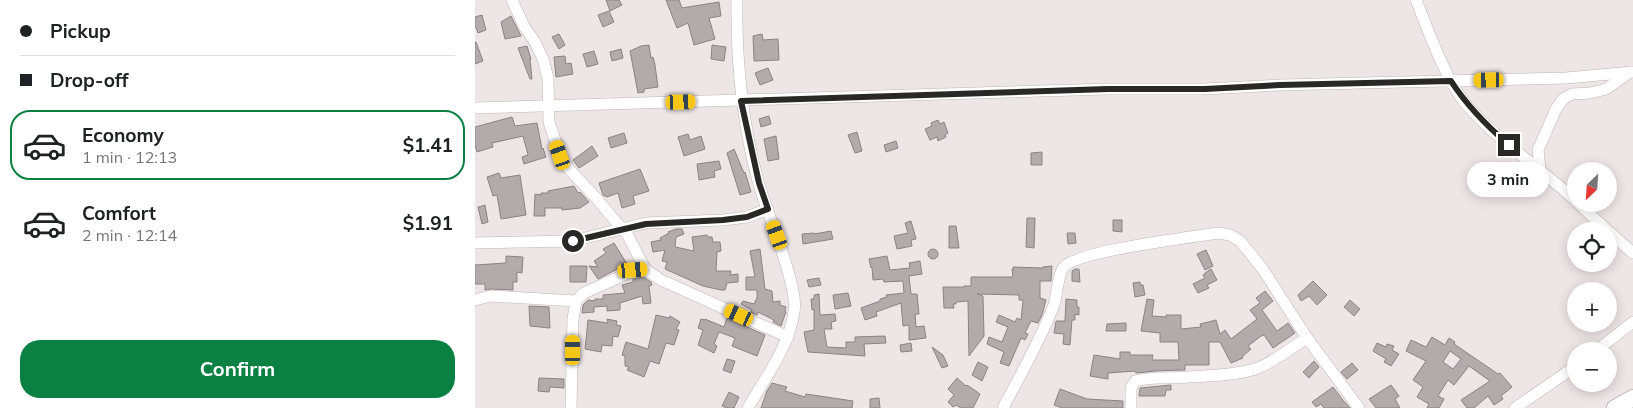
<!DOCTYPE html>
<meta charset="utf-8">
<style>
:root{--surface:#fff;--page:#f2f2f2;--text:#202124;--muted:#757577;--line:#e0e0e0;--accent:#0b8043}
body{margin:0;font-family:Mulish,sans-serif;background:var(--page);color:var(--text);height:100vh;display:flex;flex-direction:column;font-size:19px;white-space:nowrap}
*{box-sizing:border-box;margin:0}
p{font-size:16px;color:var(--muted)}
.icon{flex:none;width:28px;height:28px;fill:none;stroke:currentColor;stroke-width:2;stroke-linecap:round;stroke-linejoin:round}
.map{position:relative;flex:1;overflow:hidden}
.drawer{display:flex;flex-direction:column;background:var(--surface);width:475px}
.drawer>*{flex:none}
.hud{display:grid;align-content:center;height:110px;padding:0 20px;background:var(--surface)}
.needle{width:32px;rotate:205deg}
.controls{position:absolute;left:1092px;top:162px;display:grid;gap:10px}
.controls a{display:grid;place-items:center;width:50px;height:50px;border-radius:50%;background:var(--surface);box-shadow:0 2px 12px #0003;font-size:25px}
.end{position:absolute;width:22px;height:22px;margin:-11px;border:6px solid #2a2727;background:#fff;box-shadow:0 0 0 2px #fff}
.from{border-radius:50%}
.bubble{position:absolute;height:35px;border-radius:18px;background:var(--surface);box-shadow:0 2px 12px #0003;font-size:16px;font-weight:700;line-height:35px;text-align:center}
.car{position:absolute;width:15px;height:30px;margin:-15px -8px;border-radius:6px;box-shadow:0 0 4px 1px #0007;background:linear-gradient(#f5c518 24%,#345 0 40%,#f5c518 0 76%,#345 0 86%,#f5c518 0)}
.hud b{display:flex;align-items:center;gap:18px;height:48px;font-size:19px}
.hud b+b{border-top:1px solid var(--line)}
.hud i{width:12px;height:12px;background:var(--text)}
ul{padding:0;list-style:none}
li{display:flex;align-items:center;gap:15px;height:70px;margin:0 10px 8px;padding:0 10px;border:2px solid transparent;border-radius:20px}
li div{flex:1}
li b{display:block;font-size:19px}
li em{font-style:normal;font-weight:700}
li.on{border-color:var(--accent)}
li>.icon{width:45px;height:45px;stroke-width:1.5}
.action{display:flex;gap:10px;margin-top:auto;padding:10px 20px}
.action a{flex:1;height:58px;border-radius:20px;background:var(--accent);color:#fff;font-size:20px;font-weight:700;line-height:58px;text-align:center}
main{display:flex;flex:1;min-height:0}
.map>svg:first-child{display:block}
.building{fill:#b2aaab;stroke:#8a8384;fill-rule:evenodd}
.lines{fill:none;stroke-linecap:round;stroke-linejoin:round}
.minor-casing{stroke:#beb6b7;stroke-width:12}
.highway-casing{stroke:#beb6b7;stroke-width:18}
.minor{stroke:#fff;stroke-width:11}
.highway{stroke:#fff;stroke-width:16}
.route{stroke:#2a2727;stroke-width:6}
</style>
<main>
<section class="drawer">
<div class="hud">
<b><i class="from"></i>Pickup</b>
<b><i></i>Drop-off</b>
</div>
<ul>
<li class="on"><svg class="icon" aria-label="car" viewBox="0 0 24 24"><path d="M5 17H2v-5l4-1 3-4h7l3 4 3 1v5h-3M9 17h6M6 11h13"/><circle cx="7" cy="17" r="2"/><circle cx="17" cy="17" r="2"/></svg><div><b>Economy</b><p>1 min · 12:13</p></div><em>$1.41</em></li>
<li><svg class="icon" aria-label="car" viewBox="0 0 24 24"><path d="M5 17H2v-5l4-1 3-4h7l3 4 3 1v5h-3M9 17h6M6 11h13"/><circle cx="7" cy="17" r="2"/><circle cx="17" cy="17" r="2"/></svg><div><b>Comfort</b><p>2 min · 12:14</p></div><em>$1.91</em></li>
</ul>
<div class="action"><a>Confirm</a></div>
</section>
<div class="map">
<svg width="1158" height="408" viewBox="0 0 1158 408">
<rect width="100%" height="100%" fill="#eee5e6"/>
<!-- building -->
<g class="building">
<polygon points="131,0 144,0 147,5 135,11"/>
<polygon points="191,0 204,0 207,8 244,2 246,16 234,18 240,39 219,45 213,23 202,28"/>
<polygon points="134,11 139,22 128,27 123,15"/>
<polygon points="7,15 11,30 3,33 0,25 0,17"/>
<polygon points="36,16 46,36 30,39 26,22"/>
<polygon points="84,34 90,45 84,49 77,37"/>
<polygon points="287,34 288,40 303,39 304,60 279,61 278,36"/>
<polygon points="0,42 1,42 8,61 0,64"/>
<polygon points="174,45 176,58 178,57 180,65 183,87 169,89 169,92 163,93 155,51 166,46"/>
<polygon points="237,45 251,47 249,61 236,59"/>
<polygon points="52,46 56,59 55,59 57,79 55,79 43,48"/>
<polygon points="146,49 148,58 137,61 135,52"/>
<polygon points="119,51 123,64 112,67 108,54"/>
<polygon points="90,56 91,64 96,63 98,74 81,77 79,57"/>
<polygon points="293,68 298,80 285,85 280,73"/>
<polygon points="294,116 296,124 286,127 284,119"/>
<polygon points="37,117 40,126 62,123 67,149 68,148 71,157 49,164 47,157 53,155 48,136 17,143 18,147 2,152 0,145 0,127"/>
<polygon points="463,120 465,124 469,122 473,133 470,135 471,137 463,141 462,137 455,140 450,129 457,126 456,123"/>
<polygon points="382,132 387,151 380,153 373,135"/>
<polygon points="149,133 152,143 136,148 133,138"/>
<polygon points="213,134 215,140 226,136 230,149 209,156 203,137"/>
<polygon points="301,136 304,159 293,161 289,139"/>
<polygon points="421,141 423,148 411,152 409,145"/>
<polygon points="117,146 123,156 104,168 98,160"/>
<polygon points="259,149 269,173 270,172 276,192 265,195 252,153"/>
<polygon points="567,152 567,165 556,165 556,153"/>
<polygon points="244,161 246,169 239,171 240,177 224,180 222,164"/>
<polygon points="165,169 174,191 158,196 160,204 147,208 143,193 132,197 128,195 124,183"/>
<polygon points="24,173 26,178 45,175 51,215 26,219 22,195 18,196 12,177"/>
<polygon points="99,186 103,193 105,192 114,202 105,208 87,210 87,208 70,208 70,216 59,216 60,194 66,195 66,193 73,193 73,191"/>
<polygon points="10,205 13,222 7,224 3,207"/>
<polygon points="552,218 560,218 559,248 551,247"/>
<polygon points="638,220 647,220 647,232 638,231"/>
<polygon points="436,221 441,239 436,240 437,246 422,249 419,236 433,233 430,223"/>
<polygon points="474,226 481,226 484,248 474,248"/>
<polygon points="201,229 207,229 209,234 201,237 200,247 219,251 217,237 232,235 233,237 237,237 238,242 245,242 246,251 242,252 241,271 256,271 255,275 263,274 263,282 252,283 250,290 246,290 228,286 190,269 192,262 187,261 190,250 178,252 176,242 186,240 185,238 194,233 193,232"/>
<polygon points="356,231 358,239 328,244 327,234 339,233 339,234"/>
<polygon points="592,233 600,233 601,243 593,244"/>
<polygon points="139,243 152,264 123,279 114,266 123,267 119,261 131,253 128,249"/>
<circle cx="458" cy="254" r="5"/>
<polygon points="285,249 290,289 297,291 298,302 305,301 305,305 311,307 310,311 311,312 306,326 298,322 299,320 283,312 282,315 276,312 277,310 266,304 268,301 279,304 282,298 282,290 271,290 271,277 280,277 275,251"/>
<polygon points="731,250 738,266 730,270 722,254"/>
<polygon points="31,256 48,257 47,273 42,272 42,282 38,282 38,290 16,289 10,290 10,284 0,284 0,265 31,263"/>
<polygon points="412,256 415,270 435,268 434,263 445,261 447,274 434,276 436,294 442,294 444,314 440,314 441,327 449,326 451,338 434,340 434,325 428,326 426,303 401,312 402,316 390,320 386,308 405,301 405,299 412,297 411,295 429,293 428,281 409,282 408,279 398,280 397,267 396,268 394,259"/>
<polygon points="95,266 112,266 111,282 95,282"/>
<polygon points="577,266 576,281 565,281 565,298 571,300 567,315 563,323 556,321 550,333 553,334 550,340 546,338 534,366 525,363 529,352 512,344 514,337 527,342 533,327 521,322 524,315 540,322 542,318 546,320 548,300 544,300 544,295 502,294 508,296 509,336 494,356 493,301 481,302 481,304 478,304 479,308 469,308 468,287 489,287 489,286 496,286 496,277 538,277 537,269 539,269 538,267 568,268 568,267"/>
<polygon points="600,269 604,269 605,282 597,281 597,271"/>
<polygon points="736,269 742,280 732,285 734,288 723,293 718,284 730,278 728,275 730,274 730,273"/>
<polygon points="168,277 176,282 177,285 174,286 176,303 168,304 167,296 145,303 145,310 132,311 132,306 119,307 119,312 107,313 108,305 113,300 120,301 120,299 128,299 128,295 150,293 147,285 158,282 158,279"/>
<polygon points="344,278 346,285 334,287 332,280"/>
<polygon points="838,281 852,295 842,305 834,296 826,301 823,295"/>
<polygon points="665,282 665,285 668,285 670,295 660,297 658,283"/>
<polygon points="790,291 798,301 787,310 802,331 813,323 820,333 798,348 789,335 786,336 773,346 776,349 767,357 768,358 756,363 745,342 734,342 734,365 710,365 710,370 707,370 680,371 661,373 660,371 633,373 633,379 615,376 619,355 645,359 645,352 655,352 655,355 678,355 677,360 704,360 703,342 685,342 685,333 666,331 672,299 679,300 677,316 691,317 691,315 706,315 706,329 726,327 725,324 741,320 745,334 750,330 756,339 782,319 775,310 785,303 781,298"/>
<polygon points="373,293 376,306 360,309 358,295"/>
<polygon points="344,294 345,315 360,314 361,321 356,322 357,329 349,329 352,347 371,348 371,342 380,342 380,337 410,336 411,343 389,344 390,356 333,352 329,332 339,330 339,309 337,310 336,299 339,299 339,295"/>
<polygon points="591,299 602,300 602,307 604,307 604,315 600,314 600,320 597,320 595,345 588,344 589,334 579,333 581,321 590,321"/>
<polygon points="875,300 885,309 879,316 869,307"/>
<polygon points="54,306 74,307 75,328 55,326"/>
<polygon points="181,315 194,318 195,316 205,322 201,329 204,330 199,345 191,343 184,364 175,361 169,377 152,370 154,367 150,366 150,356 147,355 151,342 173,349"/>
<polygon points="252,318 290,335 282,356 257,346 260,338 244,332 239,344 242,346 239,353 223,345 228,330 223,328 226,319 230,320 230,319 249,327"/>
<polygon points="132,319 142,321 141,325 146,326 143,337 138,336 137,346 127,345 126,352 110,349 113,320 133,323"/>
<polygon points="651,323 651,331 631,331 632,324"/>
<path d="M957,337l13,8 4,-7 6,4 -1,2 44,30 2,-1 12,14 -11,9 2,3 -9,6 -6,-9 -14,12h-7l-6,-8 29,-19 -21,-15 -15,19 -6,-5 -10,16 6,3 -5,9h-12l2,-4 -12,-7 6,-10 -10,-7 13,-19 -20,-10 5,-11 15,7zM975,351l11,8 -8,10 -10,-7z"/>
<polygon points="436,343 437,351 426,352 425,345"/>
<polygon points="902,343 911,347 912,344 919,346 917,350 924,354 916,366 909,362 911,359 898,351"/>
<polygon points="457,347 468,355 473,366 467,368"/>
<polygon points="252,359 260,361 256,373 248,370"/>
<polygon points="839,361 844,367 834,378 828,372"/>
<polygon points="503,362 513,367 507,381 497,375"/>
<polygon points="877,363 883,370 872,379 866,372"/>
<polygon points="64,378 89,379 89,388 75,387 74,392 63,391"/>
<polygon points="482,378 491,386 492,385 505,394 498,408 486,408 481,405 478,407 473,402 479,395 473,389"/>
<polygon points="297,383 312,387 310,391 330,397 331,394 378,401 377,408 286,408 292,391"/>
<polygon points="696,385 696,390 691,390 690,396 664,396 665,388"/>
<polygon points="916,385 924,396 920,399 925,408 901,408 894,399"/>
<polygon points="858,387 867,399 875,408 849,408 846,404 841,407 837,402"/>
<polygon points="585,389 612,399 648,401 648,408 587,408 579,405"/>
<polygon points="254,392 264,397 259,408 252,408 247,406"/>
<polygon points="404,398 405,408 395,408 395,399"/>
</g>
<g class="lines">
<defs>
<g id="minor">
<polyline points="37,0 49,26 60,42 68,59 73,78 74,122 85,155 94,169 122,199 147,229"/>
<path d="M262,0c-1,62 5,121 21,181 9,32 23,62 31,94 3,11 7,25 5,37 -5,35 -29,66 -46,96"/>
<path d="M941,0c12,30 29,78 49,103 32,38 75,64 111,98"/>
<polyline points="0,108 633,89 730,89 805,85 1091,78 1158,72"/>
<polyline points="1065,169 1063,150 1081,109 1088,99 1097,94 1115,93 1131,89 1155,72"/>
<polyline points="1104,204 1133,231"/>
<polyline points="149,228 170,269"/>
<polyline points="1134,232 1158,253"/>
<polyline points="0,243 98,241 171,223 248,220 272,217 293,209"/>
<polyline points="0,300 16,296 101,301"/>
<polyline points="1121,351 1158,322"/>
<polyline points="96,408 98,319 101,301 109,293 158,271 170,269 186,280 313,337"/>
<path d="M528,408c18,-34 37,-67 51,-103 3,-10 4,-30 9,-37 11,-17 131,-31 155,-35l12,2 10,6 22,27 45,70 52,70"/>
<path d="M656,408v-20l4,-7c18,-5 36,-2 54,-4 20,-1 50,-2 69,-9 17,-7 33,-20 49,-30"/>
<polyline points="1040,408 1101,366"/>
</g>
<polyline id="highway" points="1140,408 1158,398"/>
</defs>
<!-- minor casing -->
<use href="#minor" class="minor-casing"/>
<!-- highway casing -->
<use href="#highway" class="highway-casing"/>
<!-- minor -->
<use href="#minor" class="minor"/>
<!-- highway -->
<use href="#highway" class="highway"/>
</g>
<g class="lines">
<!-- route -->
<path class="route" d="M98,241l73,-17 77,-4 24,-3 21,-8 -9,-26 -18,-82 367,-12h97l75,-4 171,-4c16,25 36,45 58,64"/>
</g>
</svg>
<div class="controls">
<a><svg class="needle" viewBox="-14 -14 28 28"><path d="M0-13l5 13h-10z" fill="#e53935"/><path d="M0 13l5-13h-10z" fill="#757577"/></svg></a>
<a><svg class="icon" aria-label="locate" viewBox="0 0 24 24"><circle cx="12" cy="12" r="6"/><path d="M12 2v4M12 18v4M2 12h4M18 12h4"/></svg></a>
<a>+</a>
<a>−</a>
</div>
<i class="end from" style="left:98px;top:241px"></i>
<i class="end" style="left:1034px;top:145px"></i>
<div class="bubble" style="left:992px;top:162px;width:82px">3 min</div>
<i class="car" style="left:1014px;top:80px;rotate:269deg"></i>
<i class="car" style="left:206px;top:102px;rotate:88deg"></i>
<i class="car" style="left:85px;top:155px;rotate:341deg"></i>
<i class="car" style="left:302px;top:235px;rotate:340deg"></i>
<i class="car" style="left:158px;top:270px;rotate:85deg"></i>
<i class="car" style="left:264px;top:315px;rotate:295deg"></i>
<i class="car" style="left:98px;top:350px;rotate:0deg"></i>
</div>
</main>
